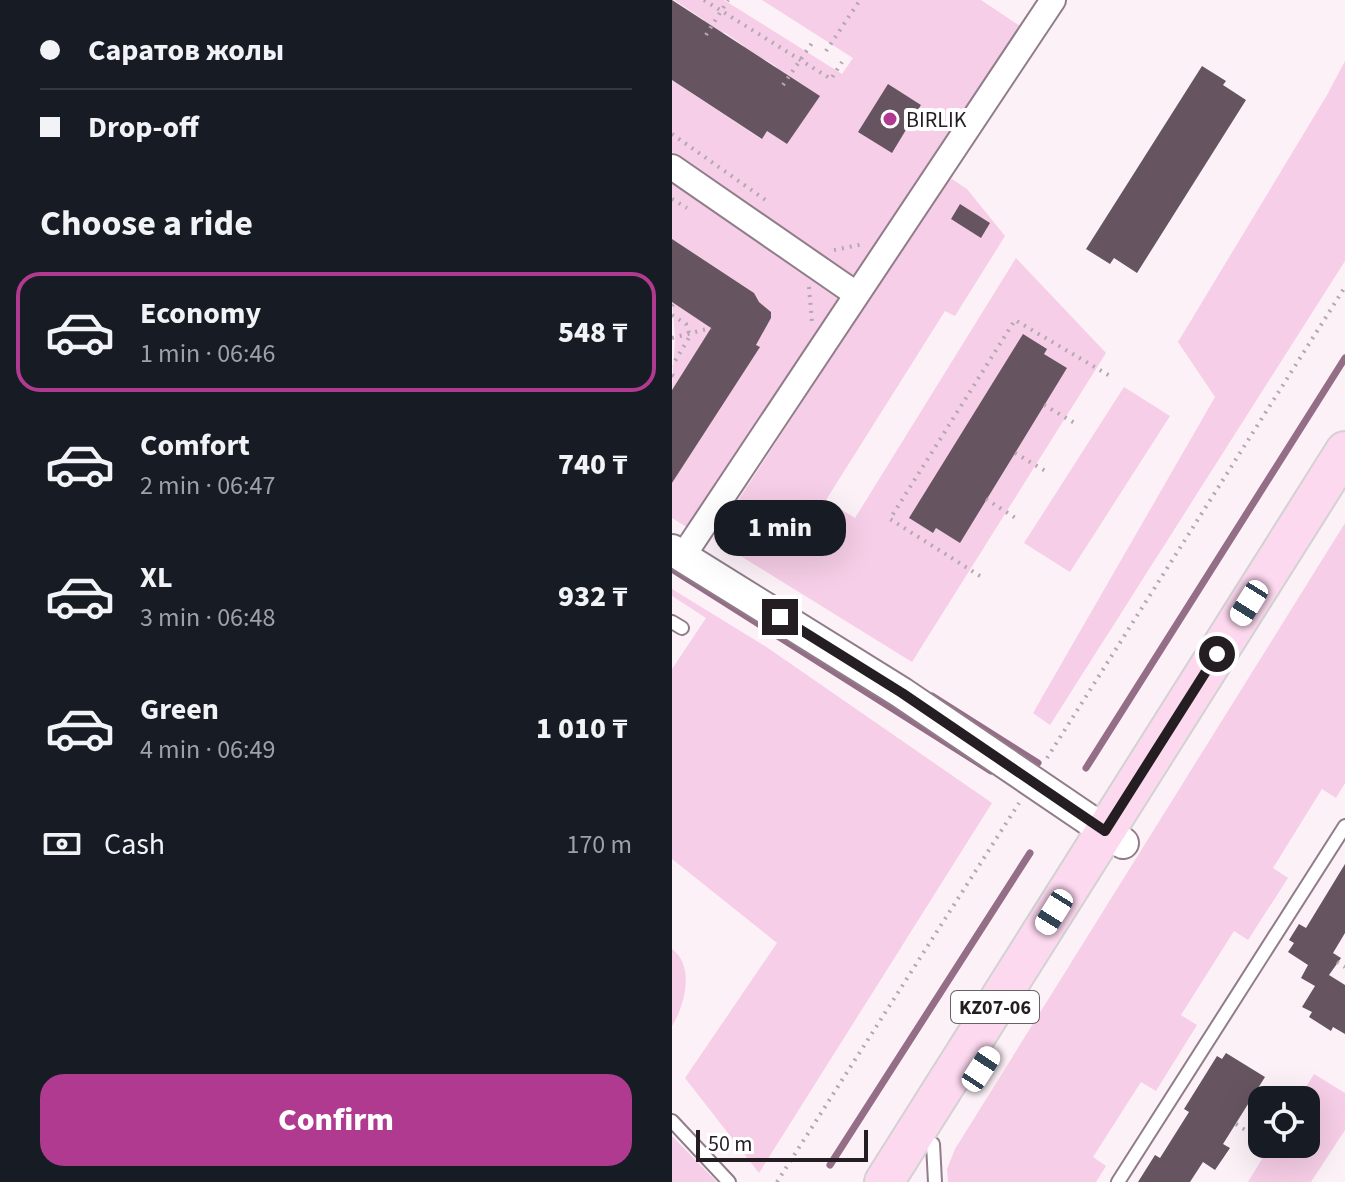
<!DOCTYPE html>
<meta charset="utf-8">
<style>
:root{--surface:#171b24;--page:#242831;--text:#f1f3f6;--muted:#9ea1a6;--line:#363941;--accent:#b03a90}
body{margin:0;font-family:"Source Sans 3",sans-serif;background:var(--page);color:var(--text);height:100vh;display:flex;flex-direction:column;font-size:30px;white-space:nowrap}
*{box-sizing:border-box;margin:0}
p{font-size:26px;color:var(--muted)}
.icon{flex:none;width:44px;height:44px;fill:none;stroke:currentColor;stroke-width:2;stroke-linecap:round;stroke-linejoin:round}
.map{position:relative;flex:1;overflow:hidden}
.panel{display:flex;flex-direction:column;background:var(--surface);width:672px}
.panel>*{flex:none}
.guide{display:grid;align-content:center;height:176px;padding:0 40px;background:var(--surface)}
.buttons{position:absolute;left:576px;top:1086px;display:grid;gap:16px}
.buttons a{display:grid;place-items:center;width:72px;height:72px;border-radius:16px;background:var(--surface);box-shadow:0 8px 32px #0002;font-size:40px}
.scale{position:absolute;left:24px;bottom:20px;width:172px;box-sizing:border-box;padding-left:8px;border:4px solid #241d22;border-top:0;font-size:22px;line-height:28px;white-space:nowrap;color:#241d22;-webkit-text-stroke:6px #fff;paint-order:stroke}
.end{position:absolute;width:36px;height:36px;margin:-18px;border:10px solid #241d22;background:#fff;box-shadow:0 0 0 4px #fff}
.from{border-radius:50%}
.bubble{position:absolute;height:56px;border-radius:24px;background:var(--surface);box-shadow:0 8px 32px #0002;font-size:26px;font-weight:800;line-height:56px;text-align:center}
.car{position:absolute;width:24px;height:48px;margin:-24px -12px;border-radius:10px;box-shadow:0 0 6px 2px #0007;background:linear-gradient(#fff 24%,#345 0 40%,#fff 0 76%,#345 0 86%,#fff 0)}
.guide b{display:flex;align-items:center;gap:28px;height:76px;font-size:30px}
.guide b+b{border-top:2px solid var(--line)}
.guide i{width:20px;height:20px;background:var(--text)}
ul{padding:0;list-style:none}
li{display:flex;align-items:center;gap:24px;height:120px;margin:0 16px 12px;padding:0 24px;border:4px solid transparent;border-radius:24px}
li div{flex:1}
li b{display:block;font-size:30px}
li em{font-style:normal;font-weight:800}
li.active{border-color:var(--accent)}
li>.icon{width:72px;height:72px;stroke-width:1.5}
h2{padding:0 40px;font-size:36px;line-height:96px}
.pay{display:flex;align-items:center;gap:20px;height:88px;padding:0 40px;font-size:30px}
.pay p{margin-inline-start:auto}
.button{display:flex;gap:16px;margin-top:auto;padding:16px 40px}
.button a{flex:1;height:92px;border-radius:24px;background:var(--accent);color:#fff;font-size:32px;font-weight:800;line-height:92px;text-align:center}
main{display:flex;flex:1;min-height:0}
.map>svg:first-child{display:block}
.green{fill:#f6cee7;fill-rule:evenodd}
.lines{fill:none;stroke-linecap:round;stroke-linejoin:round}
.stream{stroke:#946e86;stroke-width:7}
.building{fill:#665560}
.service-casing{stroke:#907d89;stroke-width:16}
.minor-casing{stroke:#907d89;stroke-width:28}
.tertiary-casing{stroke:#907d89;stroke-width:34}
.primary-casing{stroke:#d3d2d3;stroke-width:42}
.path{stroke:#b2a8ae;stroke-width:4;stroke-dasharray:2 6;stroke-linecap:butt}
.service{stroke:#fff;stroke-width:12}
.minor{stroke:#fff;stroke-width:24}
.tertiary{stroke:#fff;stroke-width:30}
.primary{stroke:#fdd9f0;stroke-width:38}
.route{stroke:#241d22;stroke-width:10}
.poi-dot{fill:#b03a90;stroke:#fff;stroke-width:3}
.labels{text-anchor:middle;stroke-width:8;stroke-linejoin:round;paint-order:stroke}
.shield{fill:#fff;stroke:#666164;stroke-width:2}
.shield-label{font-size:20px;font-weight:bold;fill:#241d22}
.poi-label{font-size:22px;fill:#241d22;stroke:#fff;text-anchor:start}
</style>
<main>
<section class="panel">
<div class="guide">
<b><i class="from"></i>Саратов жолы</b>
<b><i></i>Drop-off</b>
</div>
<h2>Choose a ride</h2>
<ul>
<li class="active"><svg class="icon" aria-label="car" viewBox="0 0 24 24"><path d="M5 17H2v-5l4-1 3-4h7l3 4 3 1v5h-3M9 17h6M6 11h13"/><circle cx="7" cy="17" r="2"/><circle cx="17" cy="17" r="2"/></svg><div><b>Economy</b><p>1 min · 06:46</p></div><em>548 ₸</em></li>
<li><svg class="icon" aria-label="car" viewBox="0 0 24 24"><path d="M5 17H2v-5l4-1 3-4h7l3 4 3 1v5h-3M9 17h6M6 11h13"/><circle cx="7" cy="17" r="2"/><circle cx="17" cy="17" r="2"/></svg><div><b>Comfort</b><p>2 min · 06:47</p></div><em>740 ₸</em></li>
<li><svg class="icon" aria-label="car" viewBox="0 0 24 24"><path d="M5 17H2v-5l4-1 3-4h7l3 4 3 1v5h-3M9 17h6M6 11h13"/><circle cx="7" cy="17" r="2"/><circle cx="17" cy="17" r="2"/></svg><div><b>XL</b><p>3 min · 06:48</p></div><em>932 ₸</em></li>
<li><svg class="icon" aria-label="car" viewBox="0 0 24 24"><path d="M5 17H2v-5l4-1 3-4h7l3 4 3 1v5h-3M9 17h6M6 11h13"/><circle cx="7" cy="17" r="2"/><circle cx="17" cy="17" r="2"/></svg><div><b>Green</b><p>4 min · 06:49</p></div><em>1 010 ₸</em></li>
</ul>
<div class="pay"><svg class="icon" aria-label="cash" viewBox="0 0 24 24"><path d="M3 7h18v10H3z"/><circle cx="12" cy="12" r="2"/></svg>Cash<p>170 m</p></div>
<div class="button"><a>Confirm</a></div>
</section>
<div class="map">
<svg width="673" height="1182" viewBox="0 0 673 1182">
<rect width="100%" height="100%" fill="#fdf1f8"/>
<!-- green -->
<g class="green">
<path d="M2,0h50l118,74 11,-16 -91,-58h219l39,26 -166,251 -182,-125v-72l89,59 6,-8 20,13 32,-48 -21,-14 -7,8c-13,-28 -22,-32 -53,-35l6,-9 -20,-14 -7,10 -18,-13 5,-9zM216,85l33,20 -30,47z"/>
<polygon points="673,61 673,261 378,725 361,713 543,397 506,342 655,95"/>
<path d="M280,179l15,10 38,47 -50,80 -10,-5 -119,189 29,18 161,-260 90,95 -194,309 -199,-123 233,-358zM372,354l23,14 -107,174 -24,-14 -3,5 -23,-14z"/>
<polygon points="0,183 168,297 16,528 0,518 0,483 87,347 84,345 99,318 98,311 85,301 82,293 0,239"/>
<polygon points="0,302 39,328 0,390 3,337"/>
<polygon points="452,387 498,416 398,572 352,543"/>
<polygon points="673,523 673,783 664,798 650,789 601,868 616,878 576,940 562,931 509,1015 525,1025 484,1091 469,1082 421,1157 434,1166 424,1182 276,1182 275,1169 283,1149"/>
<polygon points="0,589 93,646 320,803 87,1173 13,1078 105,943 0,859 0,669 34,618 0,596"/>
<path d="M0,949c23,17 13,56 0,77z"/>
<polygon points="642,1074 673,1093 673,1130 639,1182 576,1182 599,1144 634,1144 634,1100 626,1100"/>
<polygon points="0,1136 45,1182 0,1182"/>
</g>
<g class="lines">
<!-- stream -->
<g class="stream">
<polyline points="0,569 319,771"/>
<polyline points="260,696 366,763"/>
<polyline points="414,768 673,358"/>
<polyline points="158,1165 358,853"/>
</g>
</g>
<!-- building -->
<g class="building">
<polygon points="0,0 148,96 115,144 95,131 90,139 0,80"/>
<polygon points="530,66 554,81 551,85 574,100 465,273 442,258 438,264 414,249"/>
<polygon points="216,84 249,105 220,153 186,132"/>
<polygon points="288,204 318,223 309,238 279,219"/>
<polygon points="0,239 82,293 87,302 99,312 99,318 84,345 88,347 0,483 0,390 39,328 0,302"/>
<polygon points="351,334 375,349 372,354 395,368 288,543 264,528 261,533 237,518"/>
<polygon points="673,864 673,933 661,953 669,958 657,975 673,985 673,1034 661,1027 659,1031 637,1017 640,1012 630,1007 643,986 629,978 636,965 616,952 622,943 617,940 627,924 634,928"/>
<polygon points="554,1053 593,1077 551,1144 558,1148 543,1170 531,1162 518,1182 466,1182 483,1155 488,1158 517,1112 512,1109 545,1056 550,1059"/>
</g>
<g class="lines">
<defs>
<g id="service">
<polyline points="0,622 10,628"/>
<polyline points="0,1121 57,1182"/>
<polyline points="261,1144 263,1182"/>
<polyline points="446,1182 673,826"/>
</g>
<g id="minor">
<polyline points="0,167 184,294"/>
<polyline points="11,556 381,0"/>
</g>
<polyline id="tertiary" points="0,550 230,693 451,843"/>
<polyline id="primary" points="212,1182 673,451"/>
</defs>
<!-- service casing -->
<use href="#service" class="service-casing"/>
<!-- minor casing -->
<use href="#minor" class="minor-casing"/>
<!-- tertiary casing -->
<use href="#tertiary" class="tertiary-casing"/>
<!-- primary casing -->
<use href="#primary" class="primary-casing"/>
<!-- path -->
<g class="path">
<polyline points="32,0 159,79 170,62"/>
<polyline points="34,35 56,0"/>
<polyline points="154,51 188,0"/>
<polyline points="111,85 140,43"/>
<polyline points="0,134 95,201"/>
<polyline points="0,199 15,208"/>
<polyline points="162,250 192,244"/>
<polyline points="137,287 140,322"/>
<polyline points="0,306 2,303"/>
<polyline points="0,315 14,324 18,336 0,366"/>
<polyline points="0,338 39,328"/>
<polyline points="0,375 7,379"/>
<polyline points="372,405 406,425"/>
<polyline points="343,453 375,472"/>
<polyline points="314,499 345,519"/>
<polyline points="308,576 218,519 343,320 438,376"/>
<polyline points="375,758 673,287"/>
<polyline points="665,962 673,967"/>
<polyline points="564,1124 589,1140"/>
<polyline points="105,1182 347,803"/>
</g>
<!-- service -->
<use href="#service" class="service"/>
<!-- minor -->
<use href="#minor" class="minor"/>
<!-- tertiary -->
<use href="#tertiary" class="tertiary"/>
<!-- primary -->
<use href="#primary" class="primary"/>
</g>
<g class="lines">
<!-- route -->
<polyline class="route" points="108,617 230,693 433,831 545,654"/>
</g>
<!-- markers -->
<circle class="poi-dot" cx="218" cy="119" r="8"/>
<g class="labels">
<!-- shield labels -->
<rect class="shield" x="279" y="991" width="88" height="32" rx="6"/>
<g class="shield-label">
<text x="323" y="1014">KZ07-06</text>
</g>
<!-- poi labels -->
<g class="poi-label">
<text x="234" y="127">BIRLIK</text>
</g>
</g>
</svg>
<div class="buttons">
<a><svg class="icon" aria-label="locate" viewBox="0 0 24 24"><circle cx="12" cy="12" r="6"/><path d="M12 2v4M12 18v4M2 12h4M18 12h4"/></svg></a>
</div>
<div class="scale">50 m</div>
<i class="end from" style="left:545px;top:654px"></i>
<i class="end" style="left:108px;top:617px"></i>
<div class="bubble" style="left:42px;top:500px;width:132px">1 min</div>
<i class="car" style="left:577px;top:603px;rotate:212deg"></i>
<i class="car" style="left:382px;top:912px;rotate:212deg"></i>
<i class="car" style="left:309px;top:1069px;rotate:33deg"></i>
</div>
</main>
